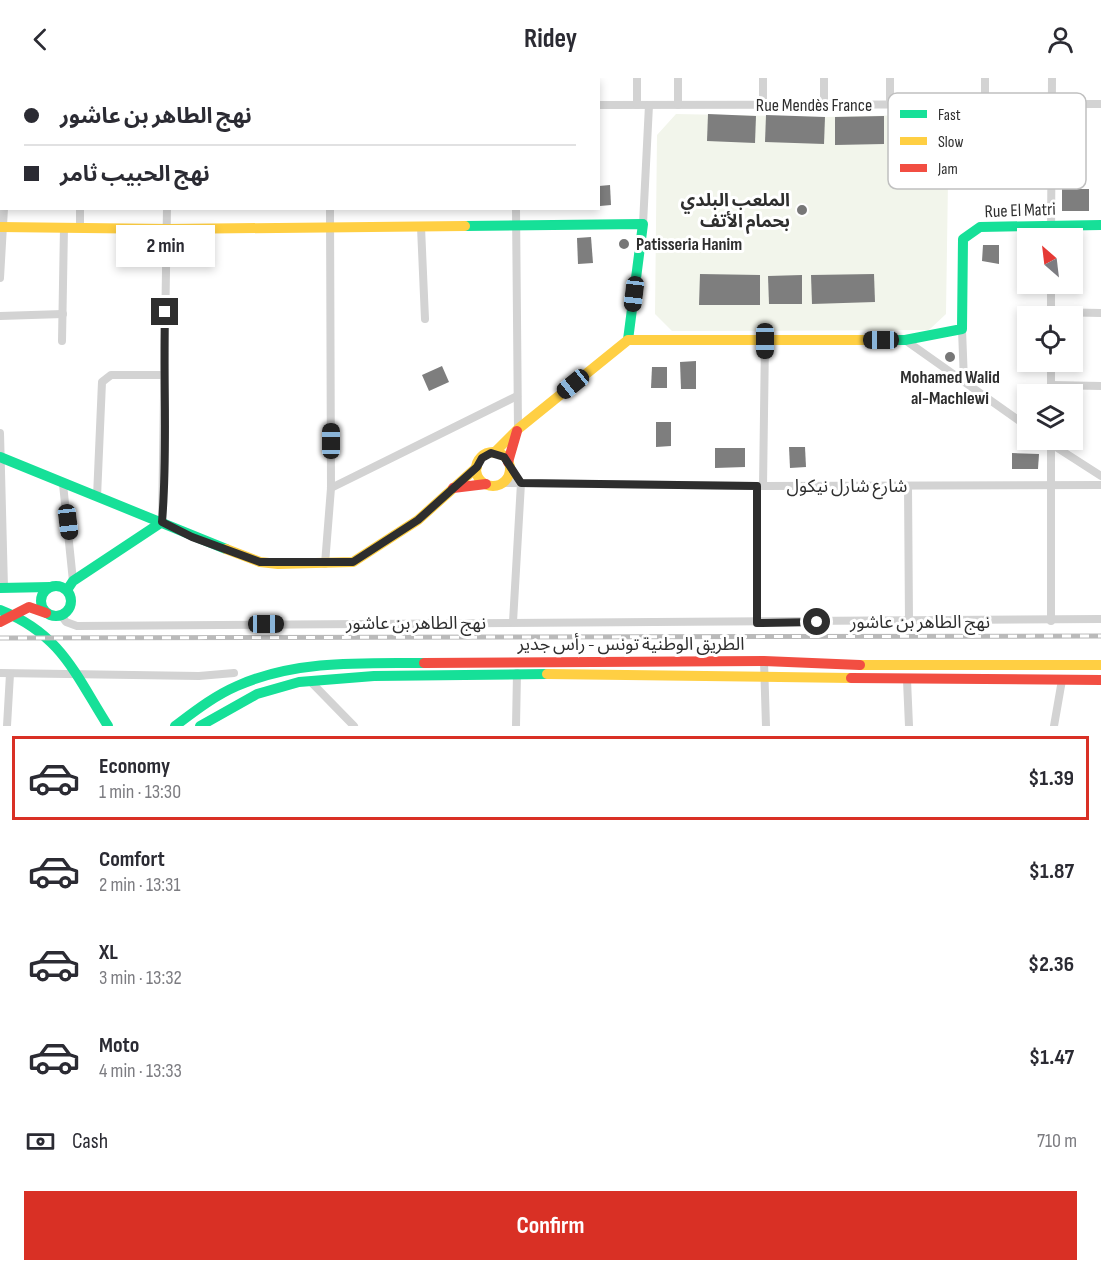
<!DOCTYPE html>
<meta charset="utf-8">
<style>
:root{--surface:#fff;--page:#f7f7f7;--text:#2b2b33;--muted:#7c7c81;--line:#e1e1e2;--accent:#d93025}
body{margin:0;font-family:"Sofia Sans Condensed","Noto Sans Arabic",sans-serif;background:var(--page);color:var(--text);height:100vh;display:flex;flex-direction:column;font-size:22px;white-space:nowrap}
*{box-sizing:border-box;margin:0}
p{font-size:20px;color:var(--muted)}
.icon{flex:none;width:33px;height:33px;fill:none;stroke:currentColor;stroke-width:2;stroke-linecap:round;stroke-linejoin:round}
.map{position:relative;height:648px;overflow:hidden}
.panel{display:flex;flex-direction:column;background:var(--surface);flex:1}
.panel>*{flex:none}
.guide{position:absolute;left:0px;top:0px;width:600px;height:132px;box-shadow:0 3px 9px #0003;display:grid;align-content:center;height:132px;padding:0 24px;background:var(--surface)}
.needle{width:39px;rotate:332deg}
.tools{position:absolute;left:1017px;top:150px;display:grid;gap:12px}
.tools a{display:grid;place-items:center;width:66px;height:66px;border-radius:0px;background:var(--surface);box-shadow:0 3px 9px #0003;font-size:30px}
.end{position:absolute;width:27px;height:27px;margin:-14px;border:8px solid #2e2e2e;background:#fff;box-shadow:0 0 0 3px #fff}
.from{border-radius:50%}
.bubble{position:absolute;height:42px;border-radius:0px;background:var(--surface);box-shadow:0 3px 9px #0003;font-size:20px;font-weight:700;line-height:42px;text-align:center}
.car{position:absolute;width:18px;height:36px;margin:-18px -9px;border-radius:8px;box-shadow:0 0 4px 2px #0007;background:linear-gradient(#222 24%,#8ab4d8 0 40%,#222 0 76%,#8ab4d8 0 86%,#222 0)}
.guide b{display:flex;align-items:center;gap:21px;height:57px;font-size:22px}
.guide b+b{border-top:2px solid var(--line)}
.guide i{width:15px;height:15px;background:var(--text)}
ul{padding:10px 0 0;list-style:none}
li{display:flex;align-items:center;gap:18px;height:84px;margin:0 12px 9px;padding:0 12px;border:3px solid transparent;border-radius:0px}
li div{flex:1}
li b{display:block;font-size:22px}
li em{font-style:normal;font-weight:700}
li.current{border-color:var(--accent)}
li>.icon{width:54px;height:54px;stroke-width:1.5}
.pay{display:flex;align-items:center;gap:15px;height:66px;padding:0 24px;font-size:22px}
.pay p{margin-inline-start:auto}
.primary-button{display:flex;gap:12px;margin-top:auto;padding:12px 24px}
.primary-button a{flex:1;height:69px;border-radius:0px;background:var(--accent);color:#fff;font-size:24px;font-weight:700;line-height:69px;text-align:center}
header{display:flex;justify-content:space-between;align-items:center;height:78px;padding:0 24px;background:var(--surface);font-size:27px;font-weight:700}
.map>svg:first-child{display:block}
.green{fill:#f2f5eb}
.building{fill:#7e7e7e}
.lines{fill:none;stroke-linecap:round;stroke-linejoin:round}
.street{stroke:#d3d3d3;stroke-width:8}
.fast{stroke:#16e098;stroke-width:10}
.slow{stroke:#ffcf43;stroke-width:10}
.jam{stroke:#f24e42;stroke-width:10}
.rail-casing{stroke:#bababa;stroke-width:5}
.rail{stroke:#fff;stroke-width:3;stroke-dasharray:9;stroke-linecap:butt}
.route{stroke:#2e2e2e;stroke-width:8}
.poi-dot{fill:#777;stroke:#fff;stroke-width:2}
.labels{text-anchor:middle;stroke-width:6;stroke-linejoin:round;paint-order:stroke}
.street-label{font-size:18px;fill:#2e2e2e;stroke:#fff}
.poi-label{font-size:18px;font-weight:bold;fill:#2e2e2e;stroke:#fff;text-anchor:end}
.key{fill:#fff;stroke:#c0c0c0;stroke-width:1.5}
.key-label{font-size:16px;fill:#2e2e2e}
</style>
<header><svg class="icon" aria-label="back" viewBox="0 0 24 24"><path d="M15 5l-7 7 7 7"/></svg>Ridey<svg class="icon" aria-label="person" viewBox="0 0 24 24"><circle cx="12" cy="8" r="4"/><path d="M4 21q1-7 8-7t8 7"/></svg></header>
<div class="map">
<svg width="1101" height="648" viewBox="0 0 1101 648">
<rect width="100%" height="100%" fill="#fff"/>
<!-- green -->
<polygon class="green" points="676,36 825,39 949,36 946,236 929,252 672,253 655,236 657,57"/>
<!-- building -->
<g class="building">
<polygon points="708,36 756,38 755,65 707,63"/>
<polygon points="766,37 825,39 824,66 765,64"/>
<polygon points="884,38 884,66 835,67 835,39"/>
<polygon points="610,107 611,127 600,128 599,108"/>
<rect x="1062" y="111" width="27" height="22"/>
<polygon points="591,159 593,185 578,186 577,160"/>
<polygon points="983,167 999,167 999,186 982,183"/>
<polygon points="700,196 760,197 760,227 699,227"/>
<polygon points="874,196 875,224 812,226 811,197"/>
<polygon points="802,197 802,226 769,226 768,198"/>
<polygon points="696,283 696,311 681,311 680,284"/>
<polygon points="442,288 449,304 429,313 422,297"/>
<polygon points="652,289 667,289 667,310 651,310"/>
<polygon points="656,344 671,344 671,368 656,369"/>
<polygon points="789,369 805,369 806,389 790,390"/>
<polygon points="715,370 745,370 745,389 715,390"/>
<polygon points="1012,375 1039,376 1038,391 1012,391"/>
</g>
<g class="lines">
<!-- street -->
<g class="street">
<polyline points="164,0 164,2"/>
<polyline points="219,0 219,2"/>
<polyline points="763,0 763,27"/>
<polyline points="985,0 985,26"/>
<polyline points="5,2 5,0"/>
<polyline points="325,2 325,0"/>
<polyline points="431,2 431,0"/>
<polyline points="513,2 513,0"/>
<polyline points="575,2 575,0"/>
<polyline points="890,26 890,0"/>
<polyline points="598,27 1101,26"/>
<polyline points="637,27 637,0"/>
<polyline points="678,27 678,0"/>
<polyline points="824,27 824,0"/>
<polyline points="0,42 2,42"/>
<polyline points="80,130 80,149"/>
<polyline points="516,130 518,351"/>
<polyline points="643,146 649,27"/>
<polyline points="421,149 425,241"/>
<polyline points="1051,160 1052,0"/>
<polyline points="0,200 4,130"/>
<polyline points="1051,234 1101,235"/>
<polyline points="1051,237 1051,206"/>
<polyline points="0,238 63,236"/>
<polyline points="962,251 964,304"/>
<polyline points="905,262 1028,349"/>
<polyline points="62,263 64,149"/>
<polyline points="1051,307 1101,308"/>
<polyline points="1051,316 1051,284"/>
<polyline points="0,355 4,510"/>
<polyline points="1045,362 1101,398"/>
<polyline points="510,391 521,405"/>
<polyline points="502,405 757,408 1101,407"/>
<polyline points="63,406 73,503"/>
<polyline points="757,408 757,545"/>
<polyline points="763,408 765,263"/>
<polyline points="908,408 909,543"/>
<polyline points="331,410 517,318"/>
<polyline points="97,419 102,304 111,297 163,297"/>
<polyline points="162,444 167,130"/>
<polyline points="325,486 331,410 330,130"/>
<polyline points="61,537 66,544 77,548 1101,541"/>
<polyline points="1051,543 1051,362"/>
<polyline points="513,544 521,405"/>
<polyline points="764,583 766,648"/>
<polyline points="0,595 199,598 234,595"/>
<polyline points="907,602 909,648"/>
<polyline points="310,603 354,648"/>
<polyline points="7,648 10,596"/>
<polyline points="516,648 517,595"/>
<polyline points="1054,648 1062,602"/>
</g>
<!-- fast -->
<g class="fast">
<polyline points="465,148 643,146 628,262"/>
<polyline points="890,262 905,262 962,251 963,161 980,149 1101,147"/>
<polyline points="0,379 226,471"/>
<circle cx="56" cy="523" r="15"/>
<polyline points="0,510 50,509"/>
<polyline points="67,512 73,503 162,444"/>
<path d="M0,532c61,24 75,64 108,116"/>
<path d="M175,648c20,-15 39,-30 62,-40 58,-26 125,-23 187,-23"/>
<polyline points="200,648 257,616 299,604 374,598 547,596"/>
</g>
<!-- slow -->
<g class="slow">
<polyline points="0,149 168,151 465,148"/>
<circle cx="493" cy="391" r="17"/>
<polyline points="494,375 518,351 628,262 890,262"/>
<polyline points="226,471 260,484 278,486 353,484 418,442 477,389"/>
<polyline points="860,587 1101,587"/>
<polyline points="547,596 851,600"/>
</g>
<!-- jam -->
<g class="jam">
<polyline points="508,384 517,353"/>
<polyline points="453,410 486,406"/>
<polyline points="0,544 29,529 46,535"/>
<polyline points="424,585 764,583 860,587"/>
<polyline points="851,600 1101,602"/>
</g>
<defs>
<polyline id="rail" points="0,560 1101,558"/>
</defs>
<!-- rail casing -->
<use href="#rail" class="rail-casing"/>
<!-- rail -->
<use href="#rail" class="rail"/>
</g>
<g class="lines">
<!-- route -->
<path class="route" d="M165,234c-2,70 3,140 -3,210l30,15 68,25h93l65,-42 59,-53 5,-9 9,-5 13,4 17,26 236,3v137l60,-1"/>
</g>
<!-- markers -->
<g class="poi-dot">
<circle cx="802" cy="132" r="6"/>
<circle cx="624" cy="166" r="6"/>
<circle cx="950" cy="279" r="6"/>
</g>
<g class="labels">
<!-- street labels -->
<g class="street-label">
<text x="814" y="33">Rue Mendès France</text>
<text transform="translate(1020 132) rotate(-2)" y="6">Rue El Matri</text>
<text x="847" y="414">شارع شارل نيكول</text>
<text x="920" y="550">نهج الطاهر بن عاشور</text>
<text x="416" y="551">نهج الطاهر بن عاشور</text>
<text x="631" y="572">الطريق الوطنية تونس - رأس جدير</text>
</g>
<!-- poi labels -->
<g class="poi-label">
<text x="790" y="128">الملعب البلدي<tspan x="790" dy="21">بحمام الأتف</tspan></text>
<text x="636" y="172" text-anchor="start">Patisseria Hanim</text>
<text x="950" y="305" text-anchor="middle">Mohamed Walid<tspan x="950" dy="21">al-Machlewi</tspan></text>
</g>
</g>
<!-- legend -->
<rect x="888" y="15" width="198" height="96" rx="9" class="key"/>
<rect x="900" y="32" width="27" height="8" fill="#16e098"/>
<rect x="900" y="59" width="27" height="8" fill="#ffcf43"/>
<rect x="900" y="86" width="27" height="8" fill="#f24e42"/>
<g class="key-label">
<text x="938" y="42">Fast</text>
<text x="938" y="69">Slow</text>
<text x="938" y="96">Jam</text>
</g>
</svg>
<div class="tools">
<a><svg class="needle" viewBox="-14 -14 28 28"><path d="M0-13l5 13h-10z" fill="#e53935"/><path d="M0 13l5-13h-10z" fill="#7c7c81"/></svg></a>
<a><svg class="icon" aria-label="locate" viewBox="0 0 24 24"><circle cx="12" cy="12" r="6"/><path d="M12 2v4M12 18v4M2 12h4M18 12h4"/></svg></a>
<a><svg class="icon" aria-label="layers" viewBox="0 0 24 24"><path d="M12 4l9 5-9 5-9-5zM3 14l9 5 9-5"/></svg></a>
</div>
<i class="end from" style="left:817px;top:544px"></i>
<i class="end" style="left:165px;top:234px"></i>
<div class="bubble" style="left:116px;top:147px;width:99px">2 min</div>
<i class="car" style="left:634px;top:216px;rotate:187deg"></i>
<i class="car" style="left:881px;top:262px;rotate:270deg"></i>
<i class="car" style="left:765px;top:263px;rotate:180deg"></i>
<i class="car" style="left:573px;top:306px;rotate:231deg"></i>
<i class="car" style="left:331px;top:363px;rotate:0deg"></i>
<i class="car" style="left:68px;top:444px;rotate:173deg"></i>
<i class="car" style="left:266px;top:546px;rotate:90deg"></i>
<div class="guide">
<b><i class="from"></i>نهج الطاهر بن عاشور</b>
<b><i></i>نهج الحبيب ثامر</b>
</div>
</div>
<section class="panel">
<ul>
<li class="current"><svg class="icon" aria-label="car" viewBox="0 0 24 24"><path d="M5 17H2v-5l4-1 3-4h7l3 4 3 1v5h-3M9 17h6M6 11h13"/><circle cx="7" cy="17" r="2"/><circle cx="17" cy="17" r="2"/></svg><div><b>Economy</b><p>1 min · 13:30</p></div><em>$1.39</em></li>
<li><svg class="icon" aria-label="car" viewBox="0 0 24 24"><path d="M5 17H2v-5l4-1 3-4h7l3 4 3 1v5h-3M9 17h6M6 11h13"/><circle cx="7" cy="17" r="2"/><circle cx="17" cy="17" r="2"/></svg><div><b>Comfort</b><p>2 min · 13:31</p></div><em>$1.87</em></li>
<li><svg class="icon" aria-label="car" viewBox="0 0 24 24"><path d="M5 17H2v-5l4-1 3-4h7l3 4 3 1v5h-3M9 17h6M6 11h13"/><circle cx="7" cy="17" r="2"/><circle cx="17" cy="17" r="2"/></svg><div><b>XL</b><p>3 min · 13:32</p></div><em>$2.36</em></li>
<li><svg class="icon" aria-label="car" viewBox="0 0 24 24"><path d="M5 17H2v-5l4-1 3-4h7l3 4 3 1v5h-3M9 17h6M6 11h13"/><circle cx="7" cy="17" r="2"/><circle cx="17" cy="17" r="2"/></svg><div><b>Moto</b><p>4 min · 13:33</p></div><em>$1.47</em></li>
</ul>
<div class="pay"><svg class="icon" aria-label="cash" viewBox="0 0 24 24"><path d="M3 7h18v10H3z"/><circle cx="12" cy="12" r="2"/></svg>Cash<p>710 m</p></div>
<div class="primary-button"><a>Confirm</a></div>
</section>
